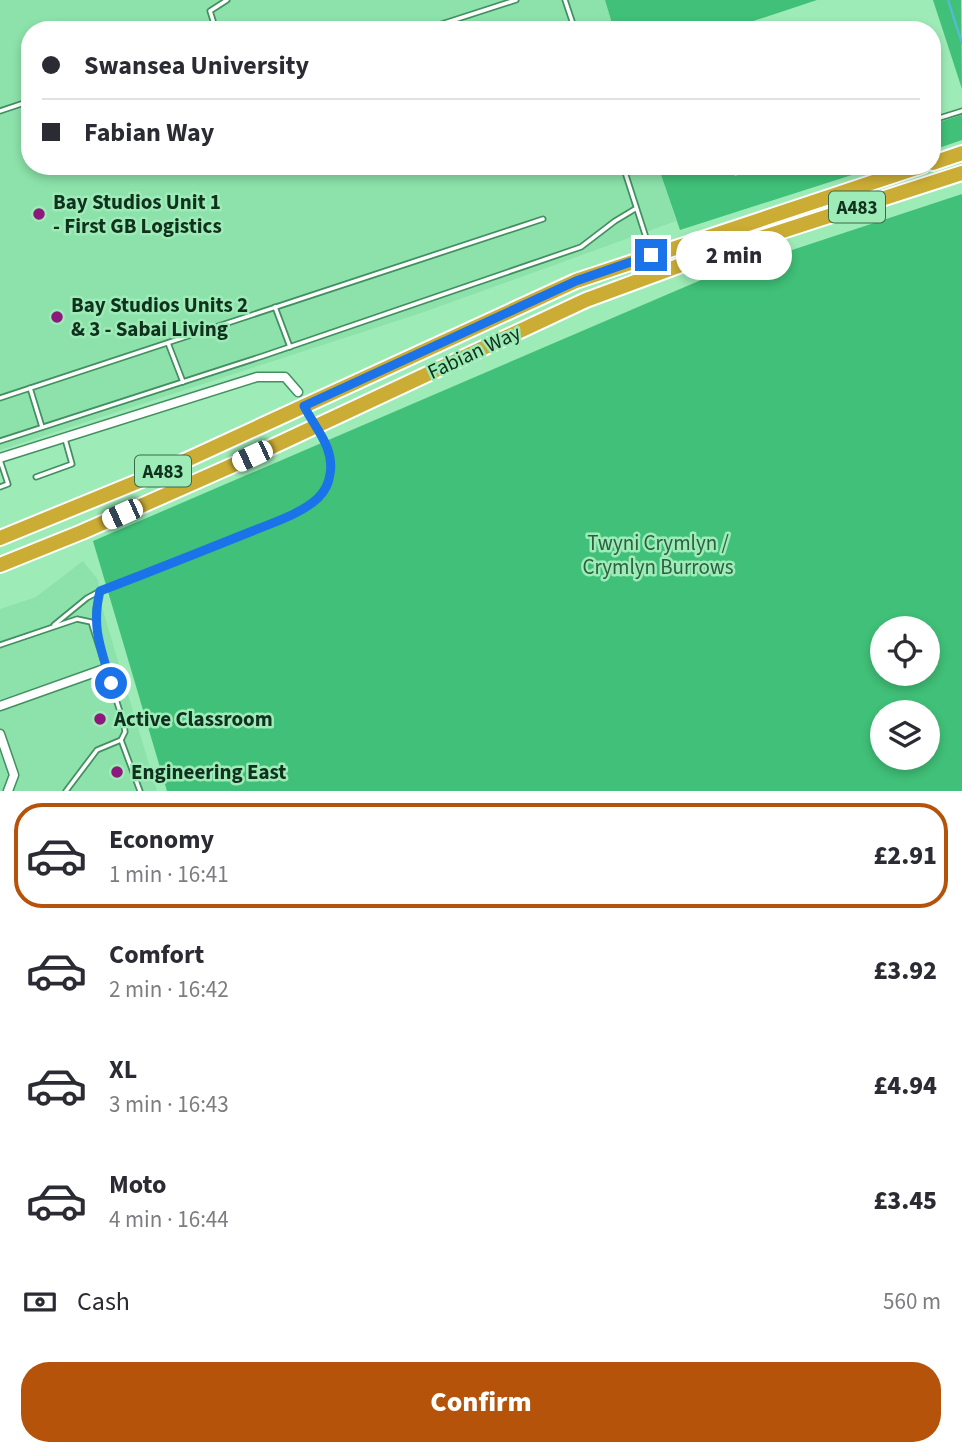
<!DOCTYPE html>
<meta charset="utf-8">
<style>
:root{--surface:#fff;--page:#f2f2f3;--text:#2b2b33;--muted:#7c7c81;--line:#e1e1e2;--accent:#b45309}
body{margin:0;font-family:"Source Sans 3",sans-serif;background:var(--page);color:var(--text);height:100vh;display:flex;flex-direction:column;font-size:26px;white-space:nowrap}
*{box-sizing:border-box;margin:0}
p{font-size:23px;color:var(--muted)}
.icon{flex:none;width:38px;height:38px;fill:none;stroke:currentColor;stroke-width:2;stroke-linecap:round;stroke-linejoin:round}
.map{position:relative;height:791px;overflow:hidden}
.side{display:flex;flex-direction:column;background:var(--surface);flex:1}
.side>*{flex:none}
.top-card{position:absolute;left:21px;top:21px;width:920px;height:154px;border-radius:28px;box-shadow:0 4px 10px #0003;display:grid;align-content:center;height:154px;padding:0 21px;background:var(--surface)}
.fabs{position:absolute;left:870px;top:616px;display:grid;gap:14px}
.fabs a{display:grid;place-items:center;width:70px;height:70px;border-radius:50%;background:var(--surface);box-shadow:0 4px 10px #0003;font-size:35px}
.end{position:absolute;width:32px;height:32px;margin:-16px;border:9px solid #1a73e8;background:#fff;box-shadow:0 0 0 4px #fff}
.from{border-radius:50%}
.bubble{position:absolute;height:49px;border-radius:24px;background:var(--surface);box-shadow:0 4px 10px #0003;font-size:23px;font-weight:800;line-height:49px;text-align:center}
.car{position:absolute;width:21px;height:42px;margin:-21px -10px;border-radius:9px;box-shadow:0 0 5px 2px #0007;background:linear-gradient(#fff 24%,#345 0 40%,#fff 0 76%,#345 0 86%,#fff 0)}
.top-card b{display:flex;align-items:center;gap:24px;height:66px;font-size:26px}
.top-card b+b{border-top:2px solid var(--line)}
.top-card i{width:18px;height:18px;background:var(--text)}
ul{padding:12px 0 0;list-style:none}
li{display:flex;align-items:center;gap:21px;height:105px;margin:0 14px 10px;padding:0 7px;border:4px solid transparent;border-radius:28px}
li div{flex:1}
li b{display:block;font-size:26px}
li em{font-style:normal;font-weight:800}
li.selected{border-color:var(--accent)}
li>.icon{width:63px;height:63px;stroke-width:1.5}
.pay{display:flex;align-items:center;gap:18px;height:77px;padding:0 21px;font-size:26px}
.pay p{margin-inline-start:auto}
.cta{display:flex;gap:14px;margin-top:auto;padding:14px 21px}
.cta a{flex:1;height:80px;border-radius:28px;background:var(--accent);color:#fff;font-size:28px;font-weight:800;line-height:80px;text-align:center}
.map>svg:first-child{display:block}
.built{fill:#8ce2aa}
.green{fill:#40c078;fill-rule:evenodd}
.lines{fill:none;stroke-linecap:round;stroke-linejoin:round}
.stream{stroke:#55bad0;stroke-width:2.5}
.lane-casing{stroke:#428f60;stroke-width:7}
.street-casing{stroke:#428f60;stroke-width:11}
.highway-casing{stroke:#fff;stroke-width:18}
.lane{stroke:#fff;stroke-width:3.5}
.street{stroke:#fff;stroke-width:8}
.highway{stroke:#cbad35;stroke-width:14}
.route{stroke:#1a73e8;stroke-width:9}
.poi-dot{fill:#8c1a7d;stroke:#9debb7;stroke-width:2.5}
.labels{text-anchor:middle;stroke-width:5;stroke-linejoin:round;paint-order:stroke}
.shield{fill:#9debb7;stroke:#3a694b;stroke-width:2}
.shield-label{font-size:19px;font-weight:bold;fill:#10311d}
.poi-label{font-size:21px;font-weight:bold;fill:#10311d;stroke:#9debb7;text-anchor:start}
.street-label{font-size:21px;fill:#10311d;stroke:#9debb7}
.park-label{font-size:21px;fill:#2c6040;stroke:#9debb7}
</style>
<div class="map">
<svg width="962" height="791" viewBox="0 0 962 791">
<rect width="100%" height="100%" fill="#9debb7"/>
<!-- built -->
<g class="built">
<polygon points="0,0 605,0 614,30 30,30 30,166 658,166 676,221 424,312 0,450"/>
<polygon points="83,561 98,580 101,604 157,791 0,791 0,609 36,597"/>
</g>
<!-- green -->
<g class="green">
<polygon points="605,0 817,0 726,30 614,30"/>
<polygon points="933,0 961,0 962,89"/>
<polygon points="962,115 962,140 933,150 933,124"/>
<polygon points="658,166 732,166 735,176 766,166 779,166 788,170 805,166 880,166 680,230"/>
<path d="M962,194v597h-795l-74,-250 608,-261zM882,628h46v46h-46zM882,712h46v46h-46z"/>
</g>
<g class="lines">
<!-- stream -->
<polyline class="stream" points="948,0 962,43"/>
<defs>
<g id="lane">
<polyline points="565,0 575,30"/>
<polyline points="216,30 210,11 227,0"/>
<polyline points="423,30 516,0"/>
<polyline points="0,111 30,101"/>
<polyline points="933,120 962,111"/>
<polyline points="623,166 651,253"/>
<polyline points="275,307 290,347"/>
<polyline points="168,343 183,382"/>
<polyline points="30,388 42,427"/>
<polyline points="0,398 543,219"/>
<polyline points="0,441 263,356 581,247 615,221 635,209"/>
<polyline points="0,460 8,484 0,487"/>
<polyline points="36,477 72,464 65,439"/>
<polyline points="54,625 87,598 100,591"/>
<path d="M95,629l1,-21 4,-17c50,-19 100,-38 149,-59 22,-9 50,-17 67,-33 20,-18 18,-48 3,-68"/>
<polyline points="0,645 77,619 91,622 124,724 125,732 121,740 140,791"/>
<polyline points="66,791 97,750 121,740"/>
</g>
<g id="street">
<polyline points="0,458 257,377 285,377 298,392"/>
<polyline points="0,706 107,668"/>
<polyline points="0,734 14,775 8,791"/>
</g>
<g id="highway">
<polyline points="933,163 962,153"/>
<polyline points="0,538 154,475 576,281 922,166"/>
<polyline points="0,565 82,532 231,466 586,300 711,254 962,173"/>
</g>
</defs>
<!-- lane casing -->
<use href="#lane" class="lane-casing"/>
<!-- street casing -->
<use href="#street" class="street-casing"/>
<!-- highway casing -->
<use href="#highway" class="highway-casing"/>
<!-- lane -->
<use href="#lane" class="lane"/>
<!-- street -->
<use href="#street" class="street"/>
<!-- highway -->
<use href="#highway" class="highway"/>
</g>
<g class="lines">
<!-- route -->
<path class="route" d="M111,683c-10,-35 -20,-55 -11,-92 50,-19 100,-39 150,-59 22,-9 51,-18 68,-34 6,-6 11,-15 12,-24 5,-26 -15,-46 -26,-68l272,-125 75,-26"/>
</g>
<!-- markers -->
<g class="poi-dot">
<circle cx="39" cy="214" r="7"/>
<circle cx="57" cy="317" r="7"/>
<circle cx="100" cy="719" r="7"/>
<circle cx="117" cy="772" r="7"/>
</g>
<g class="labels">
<!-- shield labels -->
<g class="shield">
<rect x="829" y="191.5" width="56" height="31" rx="5"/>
<rect x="135" y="455.5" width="56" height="31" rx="5"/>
</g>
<g class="shield-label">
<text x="857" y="214">A483</text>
<text x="163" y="478">A483</text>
</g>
<!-- poi labels -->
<g class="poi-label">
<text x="53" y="209">Bay Studios Unit 1<tspan x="53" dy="24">- First GB Logistics</tspan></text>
<text x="71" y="312">Bay Studios Units 2<tspan x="71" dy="24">&amp; 3 - Sabai Living</tspan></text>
<text x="114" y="726">Active Classroom</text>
<text x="131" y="779">Engineering East</text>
</g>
<!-- street labels -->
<g class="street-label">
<text transform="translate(474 352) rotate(-25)" y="7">Fabian Way</text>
</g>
<!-- park labels -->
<g class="park-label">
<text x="658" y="550">Twyni Crymlyn /<tspan x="658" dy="24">Crymlyn Burrows</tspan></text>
</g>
</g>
</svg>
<div class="fabs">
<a><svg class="icon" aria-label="locate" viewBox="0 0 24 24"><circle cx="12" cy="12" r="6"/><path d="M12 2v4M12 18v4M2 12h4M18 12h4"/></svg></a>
<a><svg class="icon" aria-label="layers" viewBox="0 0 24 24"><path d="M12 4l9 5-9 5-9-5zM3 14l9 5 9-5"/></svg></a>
</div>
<i class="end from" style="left:111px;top:683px"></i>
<i class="end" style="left:651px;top:255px"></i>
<div class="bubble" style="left:676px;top:231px;width:116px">2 min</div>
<i class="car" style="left:252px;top:456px;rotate:245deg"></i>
<i class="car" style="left:122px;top:514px;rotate:246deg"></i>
<div class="top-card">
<b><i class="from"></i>Swansea University</b>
<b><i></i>Fabian Way</b>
</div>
</div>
<section class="side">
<ul>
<li class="selected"><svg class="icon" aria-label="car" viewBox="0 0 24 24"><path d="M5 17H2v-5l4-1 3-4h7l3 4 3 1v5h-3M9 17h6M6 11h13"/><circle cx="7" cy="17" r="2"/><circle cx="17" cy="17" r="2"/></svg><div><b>Economy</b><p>1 min · 16:41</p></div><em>£2.91</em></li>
<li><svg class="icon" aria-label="car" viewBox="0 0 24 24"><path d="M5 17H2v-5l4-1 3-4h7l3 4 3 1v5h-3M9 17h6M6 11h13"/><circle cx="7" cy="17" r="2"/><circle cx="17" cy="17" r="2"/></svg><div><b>Comfort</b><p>2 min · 16:42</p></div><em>£3.92</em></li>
<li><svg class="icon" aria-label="car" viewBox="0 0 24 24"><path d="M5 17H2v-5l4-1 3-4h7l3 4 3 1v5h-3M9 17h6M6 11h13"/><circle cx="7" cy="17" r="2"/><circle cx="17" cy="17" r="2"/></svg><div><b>XL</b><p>3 min · 16:43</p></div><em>£4.94</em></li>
<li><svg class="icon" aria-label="car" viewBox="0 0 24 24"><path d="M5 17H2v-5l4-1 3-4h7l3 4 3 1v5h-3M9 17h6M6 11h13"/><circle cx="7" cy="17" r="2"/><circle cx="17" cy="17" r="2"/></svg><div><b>Moto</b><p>4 min · 16:44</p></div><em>£3.45</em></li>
</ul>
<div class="pay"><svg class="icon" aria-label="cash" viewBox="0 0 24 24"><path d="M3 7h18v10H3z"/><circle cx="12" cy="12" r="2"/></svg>Cash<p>560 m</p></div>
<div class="cta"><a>Confirm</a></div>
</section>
